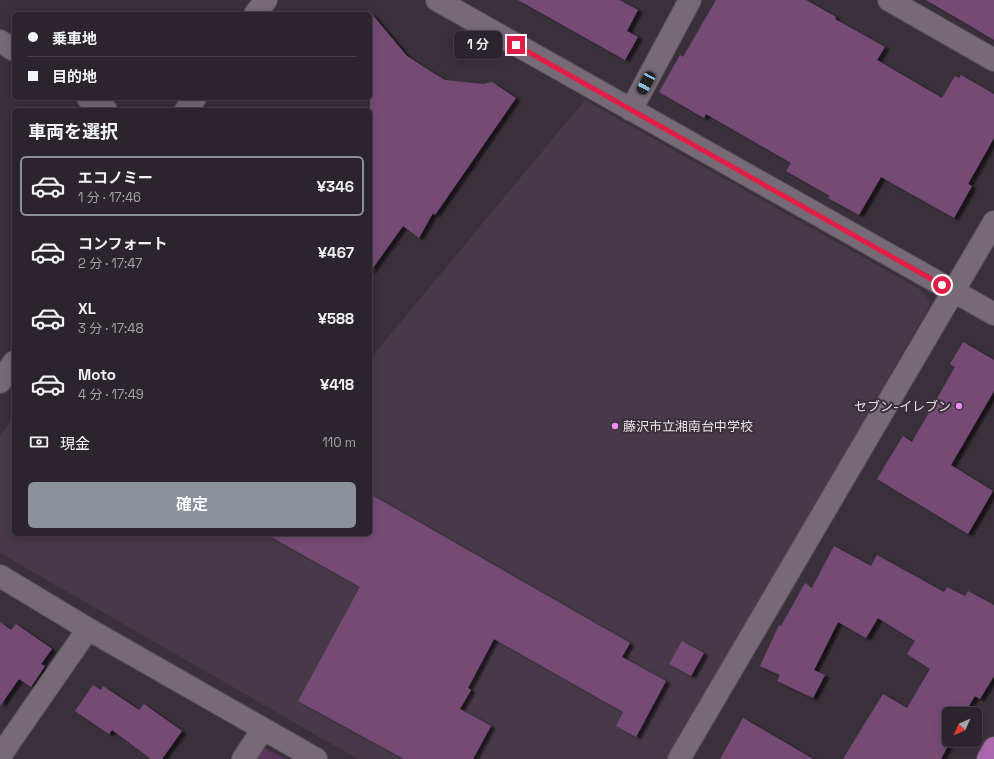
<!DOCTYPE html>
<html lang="ja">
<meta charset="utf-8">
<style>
:root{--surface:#2c242c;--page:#383038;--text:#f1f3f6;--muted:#a6a4a9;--line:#484148;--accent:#8c9099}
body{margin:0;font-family:"Space Grotesk","Noto Sans JP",sans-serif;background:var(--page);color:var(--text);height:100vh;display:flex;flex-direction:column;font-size:15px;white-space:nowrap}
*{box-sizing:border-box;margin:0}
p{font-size:13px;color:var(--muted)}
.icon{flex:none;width:22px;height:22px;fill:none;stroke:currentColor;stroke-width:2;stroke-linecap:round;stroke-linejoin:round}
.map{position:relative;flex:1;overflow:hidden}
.drawer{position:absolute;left:12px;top:108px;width:360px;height:428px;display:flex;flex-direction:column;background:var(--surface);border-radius:6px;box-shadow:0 2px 10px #0003,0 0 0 1px var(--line)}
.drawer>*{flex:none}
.guide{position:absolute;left:12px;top:12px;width:360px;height:88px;border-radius:6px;box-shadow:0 2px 10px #0003,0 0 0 1px var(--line);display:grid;align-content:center;height:88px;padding:0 16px;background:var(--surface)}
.needle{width:26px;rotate:225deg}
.buttons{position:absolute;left:942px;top:707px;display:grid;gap:8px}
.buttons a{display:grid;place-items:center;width:40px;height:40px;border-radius:6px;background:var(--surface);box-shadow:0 2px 10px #0003,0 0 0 1px var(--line);font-size:20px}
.end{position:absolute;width:18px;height:18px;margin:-9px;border:5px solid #e11d48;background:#fff;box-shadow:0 0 0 2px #fff}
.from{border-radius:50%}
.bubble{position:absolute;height:28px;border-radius:6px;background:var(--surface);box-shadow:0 2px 10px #0003,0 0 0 1px var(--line);font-size:13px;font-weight:600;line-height:28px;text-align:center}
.car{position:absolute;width:12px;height:24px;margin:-12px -6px;border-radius:5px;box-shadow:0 0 3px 1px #0007;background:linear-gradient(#222 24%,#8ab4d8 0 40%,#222 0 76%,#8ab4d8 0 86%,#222 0)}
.guide b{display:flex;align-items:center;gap:14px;height:38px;font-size:15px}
.guide b+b{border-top:1px solid var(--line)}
.guide i{width:10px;height:10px;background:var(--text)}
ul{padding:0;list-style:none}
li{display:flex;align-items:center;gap:12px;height:60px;margin:0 8px 6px;padding:0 8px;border:2px solid transparent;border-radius:6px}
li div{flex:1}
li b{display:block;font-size:15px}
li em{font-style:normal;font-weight:600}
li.active{border-color:var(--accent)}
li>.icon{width:36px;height:36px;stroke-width:1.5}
h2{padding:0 16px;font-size:18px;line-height:48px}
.pay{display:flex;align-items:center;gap:10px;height:44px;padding:0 16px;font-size:15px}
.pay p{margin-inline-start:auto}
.action{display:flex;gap:8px;margin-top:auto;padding:8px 16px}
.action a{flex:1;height:46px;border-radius:6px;background:var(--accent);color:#fff;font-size:16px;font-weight:600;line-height:46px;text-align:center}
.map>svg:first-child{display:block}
.built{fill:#473947}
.green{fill:#5a345c}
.building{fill:#754c76;filter:url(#shadow)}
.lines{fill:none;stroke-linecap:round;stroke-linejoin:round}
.street-casing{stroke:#554d55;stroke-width:24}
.secondary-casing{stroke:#554d55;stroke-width:24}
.highway-casing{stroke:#554d55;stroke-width:24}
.street{stroke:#756a76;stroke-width:22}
.secondary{stroke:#756a76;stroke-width:22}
.highway{stroke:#ac68af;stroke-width:22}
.route{stroke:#e11d48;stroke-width:5}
.poi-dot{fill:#f08bf5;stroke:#3a303a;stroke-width:1.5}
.labels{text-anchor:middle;stroke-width:4;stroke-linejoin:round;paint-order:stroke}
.poi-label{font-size:13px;fill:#e9e3e9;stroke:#3a303a;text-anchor:end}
</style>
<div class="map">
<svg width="994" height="759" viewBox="0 0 994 759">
<defs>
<filter id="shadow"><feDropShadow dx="4.5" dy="2.5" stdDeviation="1" flood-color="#0009"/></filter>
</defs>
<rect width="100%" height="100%" fill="#3a303a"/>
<!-- built -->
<polygon class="built" points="585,100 921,290 929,300 929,307 668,759 358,759 0,553 0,436 14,416 14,534 370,534 370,359"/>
<!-- green -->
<polygon class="green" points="263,747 285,759 254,759"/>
<!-- building -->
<g class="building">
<polygon points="518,0 619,0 638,10 627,31 638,37 625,60"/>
<polygon points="716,0 806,0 836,17 835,19 885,47 877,60 942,98 955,76 959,78 961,75 994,94 994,138 968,184 972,186 954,218 881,177 859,215 828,198 830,196 786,171 791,163 706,114 704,118 659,92 680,55 683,57"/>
<polygon points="926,0 994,0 994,40 974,28"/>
<polygon points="370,12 407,56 430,71 445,80 483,84 492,82 516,98 435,215 433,213 419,238 403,226 370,272"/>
<polygon points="963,342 994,360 994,391 951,465 993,491 968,534 877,479 903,436 912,442 955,367 950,364"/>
<polygon points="370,494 630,643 622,657 666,681 636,737 616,726 623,712 494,639 468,688 471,690 460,709 491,726 473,759 404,759 298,701 360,587 266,534 370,534"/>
<polygon points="834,546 871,566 877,555 944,592 947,587 965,596 968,591 994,605 994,676 980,699 975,696 964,714 949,714 949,744 941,759 843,759 883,694 907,708 930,669 907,654 915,641 878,618 866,638 838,622 814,670 825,675 813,698 777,681 780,675 760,666 779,625 781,626 805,583 812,588"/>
<polygon points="0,622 11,630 16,624 52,649 41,664 45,666 31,687 19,679 0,706"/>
<polygon points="682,641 704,653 691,676 669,664"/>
<polygon points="93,685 101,690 103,686 139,710 144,704 182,731 162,759 151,759 112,730 109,734 75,711"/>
<polygon points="743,718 813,759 720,759"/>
</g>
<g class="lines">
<defs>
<g id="street">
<polyline points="437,0 994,314"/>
<polyline points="889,0 994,60"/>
<polyline points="0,41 14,50"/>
<polyline points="88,98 106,110"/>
<polyline points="631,110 690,0"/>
<polyline points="0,576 88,629 316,759"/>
<polyline points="0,756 88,629"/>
<polyline points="243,759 263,729"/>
<polyline points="679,759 994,222"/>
</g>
<g id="secondary">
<polyline points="255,14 266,0"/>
<polyline points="186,110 195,98"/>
<polyline points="0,382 14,362"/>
</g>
<polyline id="highway" points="988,759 994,748"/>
</defs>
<!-- street casing -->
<use href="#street" class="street-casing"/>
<!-- secondary casing -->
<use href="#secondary" class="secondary-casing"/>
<!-- highway casing -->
<use href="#highway" class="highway-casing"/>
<!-- street -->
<use href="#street" class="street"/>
<!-- secondary -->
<use href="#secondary" class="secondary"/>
<!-- highway -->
<use href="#highway" class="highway"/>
</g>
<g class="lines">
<!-- route -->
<polyline class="route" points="516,45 942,285"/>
</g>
<!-- markers -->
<g class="poi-dot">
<circle cx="959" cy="406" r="4"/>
<circle cx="615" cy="426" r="4"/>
</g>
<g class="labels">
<!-- poi labels -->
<g class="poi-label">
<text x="951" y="411">セブン-イレブン</text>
<text x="623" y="431" text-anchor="start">藤沢市立湘南台中学校</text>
</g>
</g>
</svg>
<div class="buttons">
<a><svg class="needle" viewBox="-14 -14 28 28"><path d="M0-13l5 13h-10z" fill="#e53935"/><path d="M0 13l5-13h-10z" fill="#a6a4a9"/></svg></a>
</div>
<i class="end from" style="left:942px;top:285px"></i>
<i class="end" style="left:516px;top:45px"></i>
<div class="bubble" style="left:454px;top:31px;width:48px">1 分</div>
<i class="car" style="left:646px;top:83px;rotate:209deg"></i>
<div class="guide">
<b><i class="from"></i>乗車地</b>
<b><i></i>目的地</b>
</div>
<section class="drawer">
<h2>車両を選択</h2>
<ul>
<li class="active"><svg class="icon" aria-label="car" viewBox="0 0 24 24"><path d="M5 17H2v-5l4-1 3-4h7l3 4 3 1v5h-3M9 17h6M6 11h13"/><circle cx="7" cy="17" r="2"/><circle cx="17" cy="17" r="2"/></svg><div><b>エコノミー</b><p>1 分 · 17:46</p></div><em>¥346</em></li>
<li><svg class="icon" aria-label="car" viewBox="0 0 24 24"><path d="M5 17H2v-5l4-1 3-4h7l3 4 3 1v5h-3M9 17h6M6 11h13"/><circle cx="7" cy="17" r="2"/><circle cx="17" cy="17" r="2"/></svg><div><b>コンフォート</b><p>2 分 · 17:47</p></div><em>¥467</em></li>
<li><svg class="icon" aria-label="car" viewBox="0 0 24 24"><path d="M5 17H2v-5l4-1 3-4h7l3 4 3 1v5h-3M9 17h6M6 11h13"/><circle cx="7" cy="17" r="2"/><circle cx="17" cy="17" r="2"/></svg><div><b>XL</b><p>3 分 · 17:48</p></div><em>¥588</em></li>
<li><svg class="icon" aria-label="car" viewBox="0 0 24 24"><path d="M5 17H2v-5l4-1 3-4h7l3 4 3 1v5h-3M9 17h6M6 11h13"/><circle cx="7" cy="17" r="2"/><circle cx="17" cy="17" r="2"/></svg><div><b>Moto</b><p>4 分 · 17:49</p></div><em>¥418</em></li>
</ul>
<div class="pay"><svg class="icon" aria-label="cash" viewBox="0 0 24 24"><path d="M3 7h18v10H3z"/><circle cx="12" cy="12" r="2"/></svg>現金<p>110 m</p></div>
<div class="action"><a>確定</a></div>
</section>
</div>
